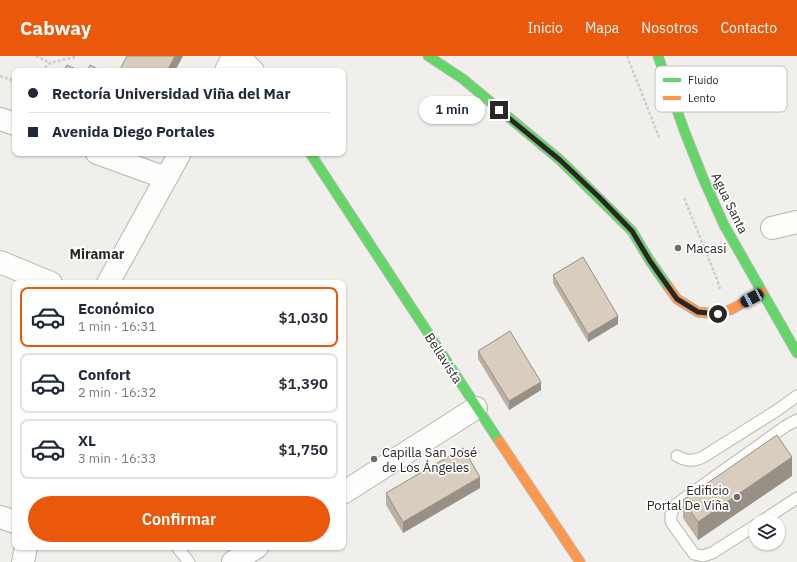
<!DOCTYPE html>
<html lang="es">
<meta charset="utf-8">
<style>
:root{--surface:#fff;--page:#f2f2f3;--text:#1f2937;--muted:#747a83;--line:#e0e1e3;--accent:#ea580c}
body{margin:0;font-family:"IBM Plex Sans",sans-serif;background:var(--page);color:var(--text);height:100vh;display:flex;flex-direction:column;font-size:15px;white-space:nowrap}
*{box-sizing:border-box;margin:0}
p{font-size:13px;color:var(--muted)}
.icon{flex:none;width:22px;height:22px;fill:none;stroke:currentColor;stroke-width:2;stroke-linecap:round;stroke-linejoin:round}
.map{position:relative;flex:1;overflow:hidden}
.details{position:absolute;left:12px;top:224px;width:334px;height:270px;display:flex;flex-direction:column;background:var(--surface);border-radius:8px;box-shadow:0 1px 3px #0004}
.details>*{flex:none}
.hud{position:absolute;left:12px;top:12px;width:334px;height:88px;border-radius:8px;box-shadow:0 1px 3px #0004;display:grid;align-content:center;height:88px;padding:0 16px;background:var(--surface)}
.fabs{position:absolute;left:749px;top:458px;display:grid;gap:8px}
.fabs a{display:grid;place-items:center;width:36px;height:36px;border-radius:50%;background:var(--surface);box-shadow:0 1px 3px #0004;font-size:20px}
.end{position:absolute;width:18px;height:18px;margin:-9px;border:5px solid #292725;background:#fff;box-shadow:0 0 0 2px #fff}
.from{border-radius:50%}
.bubble{position:absolute;height:28px;border-radius:14px;background:var(--surface);box-shadow:0 1px 3px #0004;font-size:13px;font-weight:600;line-height:28px;text-align:center}
.car{position:absolute;width:12px;height:24px;margin:-12px -6px;border-radius:5px;box-shadow:0 0 3px 1px #0007;background:linear-gradient(#222 24%,#8ab4d8 0 40%,#222 0 76%,#8ab4d8 0 86%,#222 0)}
.hud b{display:flex;align-items:center;gap:14px;height:38px;font-size:15px}
.hud b+b{border-top:1px solid var(--line)}
.hud i{width:10px;height:10px;background:var(--text)}
ul{padding:7px 0 0;list-style:none}
li{display:flex;align-items:center;gap:12px;height:60px;margin:0 8px 6px;padding:0 8px;border:2px solid var(--line);border-radius:8px}
li div{flex:1}
li b{display:block;font-size:15px}
li em{font-style:normal;font-weight:600}
li.active{border-color:var(--accent)}
li>.icon{width:36px;height:36px;stroke-width:1.5}
.cta{display:flex;gap:8px;margin-top:auto;padding:8px 16px}
.cta a{flex:1;height:46px;border-radius:24px;background:var(--accent);color:#fff;font-size:16px;font-weight:600;line-height:46px;text-align:center}
header{display:flex;align-items:center;gap:24px;box-sizing:border-box;height:56px;padding:0 20px;background:var(--accent);color:#fff}
header strong{font-size:19px}
nav{display:flex;gap:22px;margin-inline-start:auto;font-size:14px}
.map>svg:first-child{display:block}
.lines{fill:none;stroke-linecap:round;stroke-linejoin:round}
.lane-casing{stroke:#b7b5b2;stroke-width:13}
.street-casing{stroke:#b7b5b2;stroke-width:24}
.fast-casing{stroke:#b7b5b2;stroke-width:11}
.slow-casing{stroke:#b7b5b2;stroke-width:11}
.path{stroke:#cecdcc;stroke-width:2.5;stroke-dasharray:3 2;stroke-linecap:butt}
.lane{stroke:#fdfdfc;stroke-width:11}
.street{stroke:#fdfdfc;stroke-width:22}
.fast{stroke:#63d668;stroke-width:9}
.slow{stroke:#ff974d;stroke-width:9}
.wall{fill:#bbb0a4}
.shaded-wall{fill:#989086}
.building{fill:#d9cdbf;stroke:#989086}
.route{stroke:#292725;stroke-width:5}
.poi-dot{fill:#6f6d6b;stroke:#fff;stroke-width:1.5}
.labels{text-anchor:middle;stroke-width:3.5;stroke-linejoin:round;paint-order:stroke}
.street-label{font-size:13px;fill:#292725;stroke:#fff}
.poi-label{font-size:13px;fill:#292725;stroke:#fff;text-anchor:start}
.neighbourhood-label{font-size:14px;font-weight:bold;fill:#292725;stroke:#fff}
.key{fill:#fff;stroke:#bfbebe;stroke-width:1}
.key-label{font-size:11px;fill:#292725}
</style>
<header>
<strong>Cabway</strong>
<nav><a>Inicio</a><a>Mapa</a><a>Nosotros</a><a>Contacto</a></nav>
</header>
<div class="map">
<svg width="797" height="506" viewBox="0 0 797 506">
<rect width="100%" height="100%" fill="#f1efec"/>
<g class="lines">
<defs>
<g id="lane">
<path d="M677,400c9,5 16,6 26,1l73,-46 21,-15"/>
<polyline points="762,465 797,442"/>
<polyline points="756,469 712,497 703,500 694,498 671,466 671,458 675,449 786,370 797,364"/>
<polyline points="177,491 189,506"/>
</g>
<g id="street">
<polyline points="238,0 253,15"/>
<polyline points="226,15 233,0"/>
<polyline points="0,63 15,68"/>
<polyline points="97,97 166,122"/>
<polyline points="772,172 797,166"/>
<polyline points="0,206 51,227"/>
<polyline points="108,227 180,97"/>
<polyline points="343,437 476,352"/>
<polyline points="0,461 15,466"/>
<polyline points="23,506 26,491"/>
<polyline points="233,506 257,491"/>
</g>
<g id="fast">
<polyline points="428,0 463,23 560,104 632,175 650,205 669,232"/>
<polyline points="658,0 684,74 703,122 724,169 797,297"/>
<polyline points="310,97 499,385"/>
</g>
<g id="slow">
<polyline points="669,232 677,243 698,256 718,258 732,253 762,236"/>
<polyline points="499,385 580,506"/>
</g>
</defs>
<!-- lane casing -->
<use href="#lane" class="lane-casing"/>
<!-- street casing -->
<use href="#street" class="street-casing"/>
<!-- fast casing -->
<use href="#fast" class="fast-casing"/>
<!-- slow casing -->
<use href="#slow" class="slow-casing"/>
<!-- path -->
<g class="path">
<polyline points="36,0 50,7"/>
<polyline points="627,0 659,81"/>
<polyline points="41,15 50,7 75,1"/>
<polyline points="0,20 15,25"/>
<polyline points="684,142 717,223 720,233"/>
</g>
<!-- lane -->
<use href="#lane" class="lane"/>
<!-- street -->
<use href="#street" class="street"/>
<!-- fast -->
<use href="#fast" class="fast"/>
<!-- slow -->
<use href="#slow" class="slow"/>
</g>
<!-- wall -->
<g class="wall">
<polygon points="553,219 618,268 588,286 553,227"/>
<polygon points="478,295 541,334 509,354 478,303"/>
<polygon points="792,420 698,484 683,462 683,444"/>
<polygon points="480,432 403,477 386,449 386,437"/>
</g>
<!-- shaded-wall -->
<g class="shaded-wall">
<polygon points="175,0 183,0 175,15 167,15"/>
<polygon points="618,260 618,268 588,286 588,278"/>
<polygon points="541,326 541,334 509,354 509,345"/>
<polygon points="792,401 792,420 698,484 698,466"/>
<polygon points="480,421 480,432 403,477 403,466"/>
</g>
<!-- building -->
<g class="building">
<polygon points="127,0 175,0 167,15 119,15"/>
<polygon points="67,9 80,15 64,15"/>
<polygon points="90,9 102,15 87,15"/>
<polygon points="583,201 618,260 588,278 553,219"/>
<polygon points="510,275 541,326 509,345 478,295"/>
<polygon points="777,379 792,401 698,466 683,444"/>
<polygon points="463,392 480,421 403,466 386,437"/>
</g>
<g class="lines">
<!-- route -->
<polyline class="route" points="499,54 560,104 600,142 632,175 650,205 677,243 698,256 718,258"/>
</g>
<!-- markers -->
<g class="poi-dot">
<circle cx="678" cy="192" r="4"/>
<circle cx="374" cy="403" r="4"/>
<circle cx="737" cy="441" r="4"/>
</g>
<g class="labels">
<!-- street labels -->
<g class="street-label">
<text transform="translate(730 147) rotate(64)" y="5">Agua Santa</text>
<text transform="translate(444 302) rotate(57)" y="5">Bellavista</text>
</g>
<!-- poi labels -->
<g class="poi-label">
<text x="686" y="197">Macasi</text>
<text x="382" y="401">Capilla San José<tspan x="382" dy="15">de Los Ángeles</tspan></text>
<text x="729" y="439" text-anchor="end">Edificio<tspan x="729" dy="15">Portal De Viña</tspan></text>
</g>
<!-- neighbourhood labels -->
<g class="neighbourhood-label">
<text x="97" y="203">Miramar</text>
</g>
</g>
<!-- legend -->
<rect x="655" y="10" width="132" height="46" rx="6" class="key"/>
<rect x="663" y="22" width="18" height="4" fill="#63d668"/>
<rect x="663" y="40" width="18" height="4" fill="#ff974d"/>
<g class="key-label">
<text x="688" y="28">Fluido</text>
<text x="688" y="46">Lento</text>
</g>
</svg>
<div class="fabs">
<a><svg class="icon" aria-label="layers" viewBox="0 0 24 24"><path d="M12 4l9 5-9 5-9-5zM3 14l9 5 9-5"/></svg></a>
</div>
<i class="end from" style="left:718px;top:258px"></i>
<i class="end" style="left:499px;top:54px"></i>
<div class="bubble" style="left:419px;top:40px;width:66px">1 min</div>
<i class="car" style="left:752px;top:242px;rotate:242deg"></i>
<div class="hud">
<b><i class="from"></i>Rectoría Universidad Viña del Mar</b>
<b><i></i>Avenida Diego Portales</b>
</div>
<section class="details">
<ul>
<li class="active"><svg class="icon" aria-label="car" viewBox="0 0 24 24"><path d="M5 17H2v-5l4-1 3-4h7l3 4 3 1v5h-3M9 17h6M6 11h13"/><circle cx="7" cy="17" r="2"/><circle cx="17" cy="17" r="2"/></svg><div><b>Económico</b><p>1 min · 16:31</p></div><em>$1,030</em></li>
<li><svg class="icon" aria-label="car" viewBox="0 0 24 24"><path d="M5 17H2v-5l4-1 3-4h7l3 4 3 1v5h-3M9 17h6M6 11h13"/><circle cx="7" cy="17" r="2"/><circle cx="17" cy="17" r="2"/></svg><div><b>Confort</b><p>2 min · 16:32</p></div><em>$1,390</em></li>
<li><svg class="icon" aria-label="car" viewBox="0 0 24 24"><path d="M5 17H2v-5l4-1 3-4h7l3 4 3 1v5h-3M9 17h6M6 11h13"/><circle cx="7" cy="17" r="2"/><circle cx="17" cy="17" r="2"/></svg><div><b>XL</b><p>3 min · 16:33</p></div><em>$1,750</em></li>
</ul>
<div class="cta"><a>Confirmar</a></div>
</section>
</div>
